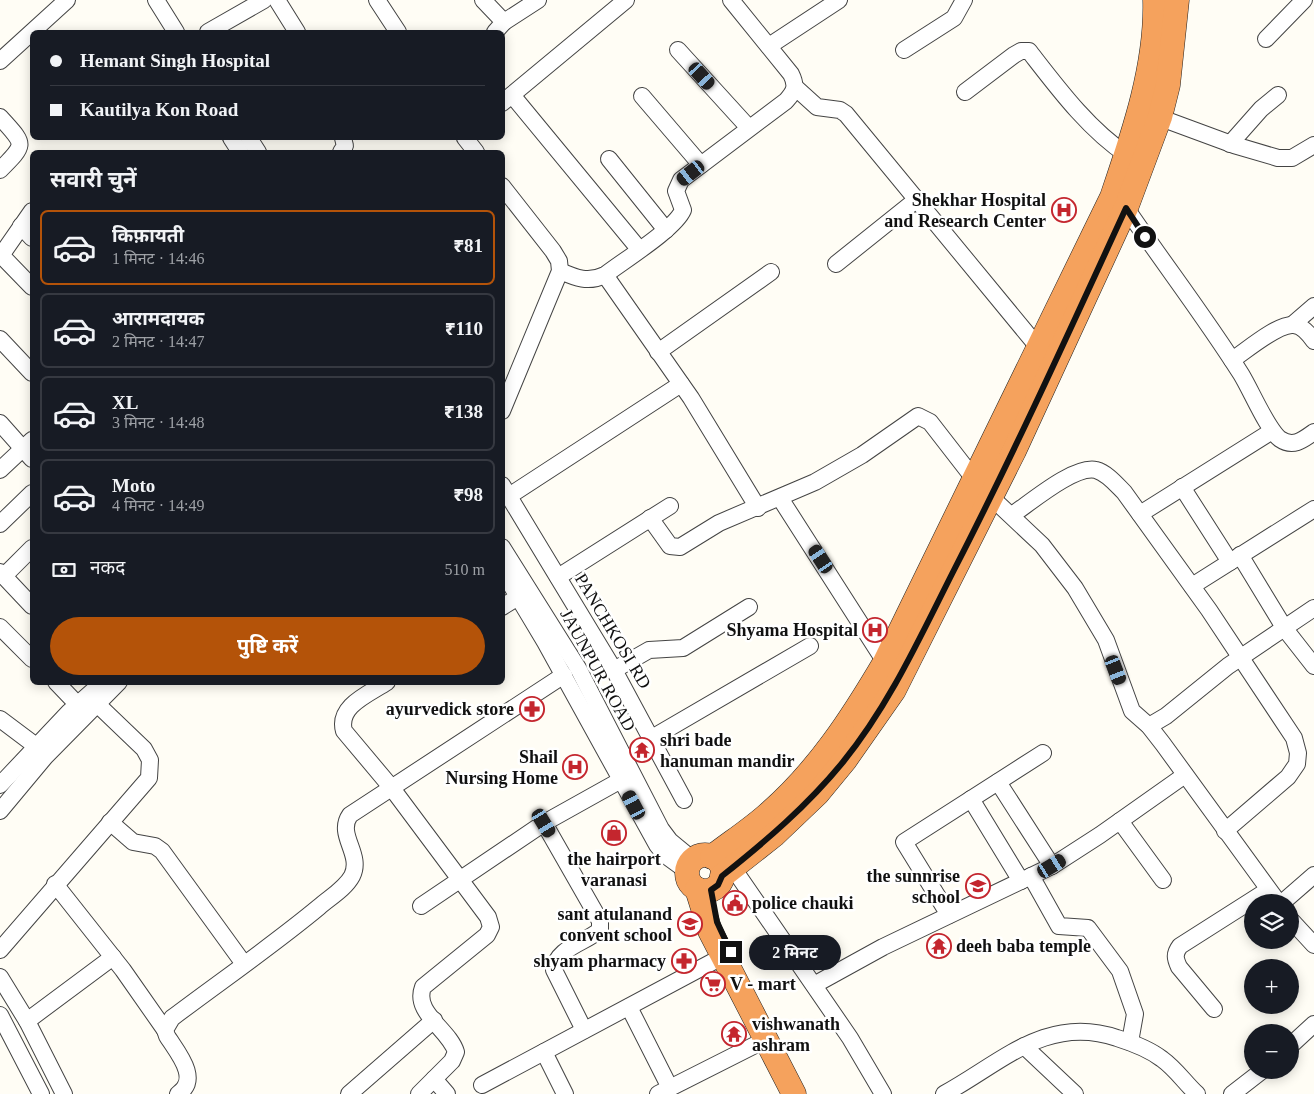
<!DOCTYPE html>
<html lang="hi">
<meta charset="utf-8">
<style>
:root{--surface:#171b24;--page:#242831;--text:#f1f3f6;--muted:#9ea1a6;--line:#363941;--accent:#b45309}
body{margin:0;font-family:"Times New Roman","Noto Sans Devanagari",serif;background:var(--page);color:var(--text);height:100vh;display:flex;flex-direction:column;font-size:19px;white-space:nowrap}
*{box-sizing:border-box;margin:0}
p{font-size:16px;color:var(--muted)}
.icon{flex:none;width:28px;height:28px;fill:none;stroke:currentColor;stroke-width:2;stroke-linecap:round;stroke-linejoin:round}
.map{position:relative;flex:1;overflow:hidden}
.sheet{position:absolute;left:30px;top:150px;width:475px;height:535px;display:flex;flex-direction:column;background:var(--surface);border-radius:8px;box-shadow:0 2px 12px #0003}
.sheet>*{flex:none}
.hud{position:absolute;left:30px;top:30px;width:475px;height:110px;border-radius:8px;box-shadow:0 2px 12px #0003;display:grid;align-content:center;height:110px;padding:0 20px;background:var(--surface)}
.tools{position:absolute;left:1244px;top:894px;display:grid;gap:10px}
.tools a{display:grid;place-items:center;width:55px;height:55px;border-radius:50%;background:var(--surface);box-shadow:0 2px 12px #0003;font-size:25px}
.end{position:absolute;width:22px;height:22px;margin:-11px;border:6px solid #111;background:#fff;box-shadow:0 0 0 2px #fff}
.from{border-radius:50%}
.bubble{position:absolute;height:35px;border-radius:18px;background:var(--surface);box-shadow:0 2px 12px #0003;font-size:16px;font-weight:700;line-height:35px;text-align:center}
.car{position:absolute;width:15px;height:30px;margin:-15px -8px;border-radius:6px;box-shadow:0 0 4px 1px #0007;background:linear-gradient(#222 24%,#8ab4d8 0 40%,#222 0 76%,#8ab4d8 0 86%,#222 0)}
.hud b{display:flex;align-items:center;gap:18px;height:48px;font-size:19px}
.hud b+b{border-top:1px solid var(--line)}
.hud i{width:12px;height:12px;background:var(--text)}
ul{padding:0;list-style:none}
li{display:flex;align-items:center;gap:15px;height:75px;margin:0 10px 8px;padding:0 10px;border:2px solid var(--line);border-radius:8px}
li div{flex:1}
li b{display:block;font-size:19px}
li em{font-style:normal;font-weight:700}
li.active{border-color:var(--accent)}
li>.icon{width:45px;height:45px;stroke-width:1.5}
h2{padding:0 20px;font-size:22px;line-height:60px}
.pay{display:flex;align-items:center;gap:12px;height:55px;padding:0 20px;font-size:19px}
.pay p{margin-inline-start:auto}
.action{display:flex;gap:10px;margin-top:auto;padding:10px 20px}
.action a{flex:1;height:58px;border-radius:30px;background:var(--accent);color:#fff;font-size:20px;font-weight:700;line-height:58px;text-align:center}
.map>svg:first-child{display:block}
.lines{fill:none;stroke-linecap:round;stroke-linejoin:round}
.minor-casing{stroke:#444;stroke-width:18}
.highway-casing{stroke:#222;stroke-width:25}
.minor{stroke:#fff;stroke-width:16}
.highway{stroke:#f5a25d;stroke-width:24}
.route{stroke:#111;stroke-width:6}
.labels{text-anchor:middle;stroke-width:5;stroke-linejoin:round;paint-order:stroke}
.poi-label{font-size:18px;font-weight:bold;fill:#111;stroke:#fff;text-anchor:end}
.street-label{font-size:18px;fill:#111;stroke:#fff}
</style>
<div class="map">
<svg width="1314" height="1094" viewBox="0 0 1314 1094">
<rect width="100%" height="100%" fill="#fffdf5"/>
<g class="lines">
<defs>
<g id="minor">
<polyline points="156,0 176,32"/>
<polyline points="277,0 297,32"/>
<polyline points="377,0 398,32"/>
<polyline points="483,0 504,22"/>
<polyline points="208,32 264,0"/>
<polyline points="495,32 504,22 538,0"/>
<polyline points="1266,39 1304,0"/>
<polyline points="769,46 839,0"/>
<polyline points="678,50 749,128"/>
<polyline points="904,50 954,18 964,0"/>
<polyline points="0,61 67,0"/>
<polyline points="796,88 817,107 840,110 846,114 1038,347"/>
<path d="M965,92l49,-37 7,-4h8c28,36 59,78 98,104"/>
<polyline points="512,95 639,249"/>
<polyline points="642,96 701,165"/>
<polyline points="502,103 626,0"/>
<polyline points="1150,114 1234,145 1278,158 1292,158 1314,145"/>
<path d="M0,117c25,28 27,26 0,53"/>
<polyline points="231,138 240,152"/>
<polyline points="249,138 258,152"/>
<polyline points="465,138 476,152"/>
<polyline points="1230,144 1261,109 1278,95"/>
<polyline points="341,152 345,146 343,138"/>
<polyline points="609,159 666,230"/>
<polyline points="502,186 553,251 559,261 560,271 502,411"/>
<path d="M1126,208c38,56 79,109 115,166 10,16 26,55 39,65 13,9 23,1 34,-7"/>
<polyline points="21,226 32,238"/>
<polyline points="1,255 32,287"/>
<polyline points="0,257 32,211"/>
<polyline points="836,264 916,200"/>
<path d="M560,271c16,7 28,12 45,4 18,-14 70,-46 78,-65l-7,-19 5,-11 105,-79c9,-10 11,-15 5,-27l-60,-74"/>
<polyline points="605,275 691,398 758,508"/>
<polyline points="1292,325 1314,306"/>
<polyline points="0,339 32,373"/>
<polyline points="658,352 771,272"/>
<path d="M1232,360c14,-9 45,-36 61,-35 9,0 16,9 21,16"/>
<polyline points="0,423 32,459"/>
<polyline points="0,470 32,440"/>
<polyline points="502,485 614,670 684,800"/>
<polyline points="1182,487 1230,562"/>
<polyline points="509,496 681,384"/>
<polyline points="991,497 1042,545 1075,588 1106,640 1132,711 1149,726 1163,744 1278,902"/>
<polyline points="780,498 885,662"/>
<polyline points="1140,514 1272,431"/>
<path d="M1012,515c18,-12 62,-50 84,-45 11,3 20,14 28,22l85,118 85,128 4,15 -1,11 -9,13 -63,54"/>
<polyline points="650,518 670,546 680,547 719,523 815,482 862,455 918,416 930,422 975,480"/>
<polyline points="0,524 32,493"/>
<polyline points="502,547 578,668 661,829 670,841 693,860"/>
<polyline points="1240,555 1285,629 1314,666"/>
<polyline points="502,570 545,642 657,845 665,855 687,871"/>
<polyline points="0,572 32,606"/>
<polyline points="4,576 32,548"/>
<polyline points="558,577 670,506"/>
<polyline points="1192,586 1314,509"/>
<polyline points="502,607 518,597"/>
<polyline points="0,627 32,659"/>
<polyline points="614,670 649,650 683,648 749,607"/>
<polyline points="56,682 78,705"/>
<path d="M387,682c-18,12 -50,24 -43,49l47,56 97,130 3,10 -4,8 -64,52c-10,26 26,42 33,65l-4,9 -33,33"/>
<polyline points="0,719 36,746"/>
<polyline points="1149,726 1166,716 1228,666 1314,608"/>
<polyline points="652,738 810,646"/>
<polyline points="998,782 1052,866"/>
<polyline points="0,785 69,712 103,682"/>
<polyline points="971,799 1021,881"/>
<polyline points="0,811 45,757 119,682"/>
<polyline points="1120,821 1163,880"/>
<polyline points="110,822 133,842 155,846 162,851 244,964"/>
<path d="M544,823l56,98v9c-15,13 -44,18 -46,40l30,60"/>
<polyline points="733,868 850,1038 883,1094"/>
<polyline points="1031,876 1059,926 1088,928 1120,971 1135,1014 1130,1042"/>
<polyline points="55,884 123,970 165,1030"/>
<polyline points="1283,902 1314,875"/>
<polyline points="421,906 544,823 630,775"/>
<polyline points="949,915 904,842 1043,753"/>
<polyline points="1290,919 1314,945"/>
<polyline points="0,950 149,778 150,760 144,749 96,703"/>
<polyline points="0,977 27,1021 64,1094"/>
<polyline points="814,985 883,947 1052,866 1100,835 1185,775"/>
<polyline points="629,1007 670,1088"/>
<path d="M1214,1009l-35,-42c-4,-9 -5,-13 1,-21l88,-56"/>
<polyline points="0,1015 41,1094"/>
<polyline points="27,1021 113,957"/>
<polyline points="1024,1046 1075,1094"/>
<polyline points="1290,1046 1314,1024"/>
<polyline points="544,1052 565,1094"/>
<polyline points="434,1079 447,1094"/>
<polyline points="482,1085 731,952"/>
<path d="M178,1094c23,-15 -1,-42 -11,-58l-2,-6 7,-12c49,-37 100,-72 147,-111 10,-9 26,-18 33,-31 11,-22 -16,-41 -2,-61l214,-140"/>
<polyline points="349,1094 434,1020"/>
<polyline points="658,1094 767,1039"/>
<path d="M944,1094c57,-31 103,-80 173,-56 16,5 32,11 45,21 14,10 23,24 35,35"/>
<polyline points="1232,1094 1263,1070"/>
</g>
<g id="highway">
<circle cx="705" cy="873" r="18"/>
<path d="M712,857c18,-14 38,-27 55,-42 50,-43 85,-97 118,-153l227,-465c21,-62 45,-131 43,-197"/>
<polyline points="722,876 774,835 817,794 845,760 894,690 1014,451 1126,208 1160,117 1168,85 1177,0"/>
<polyline points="697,889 710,931 794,1094"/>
</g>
</defs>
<!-- minor casing -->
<use href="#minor" class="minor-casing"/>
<!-- highway casing -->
<use href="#highway" class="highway-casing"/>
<!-- minor -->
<use href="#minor" class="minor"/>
<!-- highway -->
<use href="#highway" class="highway"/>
</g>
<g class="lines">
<!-- route -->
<path class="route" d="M731,952l-14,-30 -6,-32 7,-5 4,-9c44,-35 85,-70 121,-114 47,-58 77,-125 111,-192 61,-119 116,-240 172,-362l19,29"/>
</g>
<!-- icons -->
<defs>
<symbol id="hospital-ring" viewBox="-11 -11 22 22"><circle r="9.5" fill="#fff" stroke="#c4262e" stroke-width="1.5"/><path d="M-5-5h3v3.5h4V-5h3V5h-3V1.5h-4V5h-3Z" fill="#c4262e"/></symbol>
<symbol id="pharmacy-ring" viewBox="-11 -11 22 22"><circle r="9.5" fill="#fff" stroke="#c4262e" stroke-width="1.5"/><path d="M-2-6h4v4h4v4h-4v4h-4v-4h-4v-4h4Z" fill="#c4262e"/></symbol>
<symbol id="temple-ring" viewBox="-11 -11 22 22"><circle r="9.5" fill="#fff" stroke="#c4262e" stroke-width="1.5"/><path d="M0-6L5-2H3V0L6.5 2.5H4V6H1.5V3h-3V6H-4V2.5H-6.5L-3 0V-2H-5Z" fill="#c4262e"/></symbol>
<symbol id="shop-ring" viewBox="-11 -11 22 22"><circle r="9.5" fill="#fff" stroke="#c4262e" stroke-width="1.5"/><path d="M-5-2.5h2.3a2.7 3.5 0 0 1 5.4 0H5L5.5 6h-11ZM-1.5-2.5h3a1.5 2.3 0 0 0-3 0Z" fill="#c4262e"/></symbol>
<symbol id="school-ring" viewBox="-11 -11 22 22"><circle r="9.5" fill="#fff" stroke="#c4262e" stroke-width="1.5"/><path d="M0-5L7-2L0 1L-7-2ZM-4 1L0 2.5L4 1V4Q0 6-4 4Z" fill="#c4262e"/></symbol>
<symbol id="civic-ring" viewBox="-11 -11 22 22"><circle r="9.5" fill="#fff" stroke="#c4262e" stroke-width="1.5"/><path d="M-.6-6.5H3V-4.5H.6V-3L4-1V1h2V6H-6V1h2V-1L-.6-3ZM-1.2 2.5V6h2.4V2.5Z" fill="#c4262e"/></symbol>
<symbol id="supermarket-ring" viewBox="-11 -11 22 22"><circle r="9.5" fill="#fff" stroke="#c4262e" stroke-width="1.5"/><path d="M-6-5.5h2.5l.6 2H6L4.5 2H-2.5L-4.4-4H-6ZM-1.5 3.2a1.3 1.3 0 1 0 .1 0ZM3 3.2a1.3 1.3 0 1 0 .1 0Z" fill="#c4262e"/></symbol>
</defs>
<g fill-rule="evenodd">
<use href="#hospital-ring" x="1050" y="196" width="28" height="28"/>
<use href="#hospital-ring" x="861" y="616" width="28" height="28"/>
<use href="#pharmacy-ring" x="518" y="695" width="28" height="28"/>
<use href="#temple-ring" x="628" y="736" width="28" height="28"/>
<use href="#hospital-ring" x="561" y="753" width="28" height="28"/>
<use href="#shop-ring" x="600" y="819" width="28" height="28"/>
<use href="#school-ring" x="964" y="872" width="28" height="28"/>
<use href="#civic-ring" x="721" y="889" width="28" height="28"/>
<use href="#school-ring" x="676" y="910" width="28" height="28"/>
<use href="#temple-ring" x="925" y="932" width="28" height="28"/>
<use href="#pharmacy-ring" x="670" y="947" width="28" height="28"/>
<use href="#supermarket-ring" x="699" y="970" width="28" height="28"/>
<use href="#temple-ring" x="720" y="1020" width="28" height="28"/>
</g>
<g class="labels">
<!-- poi labels -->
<g class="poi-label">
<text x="1046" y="206">Shekhar Hospital<tspan x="1046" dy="21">and Research Center</tspan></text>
<text x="858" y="636">Shyama Hospital</text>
<text x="514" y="715">ayurvedick store</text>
<text x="660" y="746" text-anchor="start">shri bade<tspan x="660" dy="21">hanuman mandir</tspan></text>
<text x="558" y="763">Shail<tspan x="558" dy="21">Nursing Home</tspan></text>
<text x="614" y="865" text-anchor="middle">the hairport<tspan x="614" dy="21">varanasi</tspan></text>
<text x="960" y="882">the sunnrise<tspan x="960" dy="21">school</tspan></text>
<text x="752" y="909" text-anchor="start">police chauki</text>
<text x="672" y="920">sant atulanand<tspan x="672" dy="21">convent school</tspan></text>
<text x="956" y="952" text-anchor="start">deeh baba temple</text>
<text x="666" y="967">shyam pharmacy</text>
<text x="730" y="990" text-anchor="start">V - mart</text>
<text x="752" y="1030" text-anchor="start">vishwanath<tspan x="752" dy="21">ashram</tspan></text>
</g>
<!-- street labels -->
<g class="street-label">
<text transform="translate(613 631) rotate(59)" y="6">PANCHKOSI RD</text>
<text transform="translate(598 670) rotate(61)" y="6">JAUNPUR ROAD</text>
</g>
</g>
</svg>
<div class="tools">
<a><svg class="icon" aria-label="layers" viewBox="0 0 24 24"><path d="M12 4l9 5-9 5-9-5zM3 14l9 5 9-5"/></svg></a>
<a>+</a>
<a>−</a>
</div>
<i class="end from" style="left:1145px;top:237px"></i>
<i class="end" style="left:731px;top:952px"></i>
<div class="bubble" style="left:749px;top:935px;width:92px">2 मिनट</div>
<i class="car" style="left:702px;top:76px;rotate:138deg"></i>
<i class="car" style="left:691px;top:173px;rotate:232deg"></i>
<i class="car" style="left:821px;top:559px;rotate:327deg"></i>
<i class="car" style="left:1116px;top:670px;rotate:159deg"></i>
<i class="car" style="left:634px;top:805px;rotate:332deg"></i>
<i class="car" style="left:544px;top:823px;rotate:149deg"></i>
<i class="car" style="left:1052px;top:866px;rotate:59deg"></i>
<div class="hud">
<b><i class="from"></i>Hemant Singh Hospital</b>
<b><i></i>Kautilya Kon Road</b>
</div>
<section class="sheet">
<h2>सवारी चुनें</h2>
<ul>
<li class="active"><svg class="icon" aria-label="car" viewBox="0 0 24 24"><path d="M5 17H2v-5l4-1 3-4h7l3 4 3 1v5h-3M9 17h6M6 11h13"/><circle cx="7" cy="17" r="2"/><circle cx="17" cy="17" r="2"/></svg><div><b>किफ़ायती</b><p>1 मिनट · 14:46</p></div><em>₹81</em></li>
<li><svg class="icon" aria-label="car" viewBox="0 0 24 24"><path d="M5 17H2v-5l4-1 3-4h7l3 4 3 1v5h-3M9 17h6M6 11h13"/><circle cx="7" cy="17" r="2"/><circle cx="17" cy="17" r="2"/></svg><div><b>आरामदायक</b><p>2 मिनट · 14:47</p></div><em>₹110</em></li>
<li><svg class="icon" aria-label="car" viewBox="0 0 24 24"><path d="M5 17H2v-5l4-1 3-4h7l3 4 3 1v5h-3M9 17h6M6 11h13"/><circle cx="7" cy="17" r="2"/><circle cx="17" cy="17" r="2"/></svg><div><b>XL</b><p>3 मिनट · 14:48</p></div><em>₹138</em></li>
<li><svg class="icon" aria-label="car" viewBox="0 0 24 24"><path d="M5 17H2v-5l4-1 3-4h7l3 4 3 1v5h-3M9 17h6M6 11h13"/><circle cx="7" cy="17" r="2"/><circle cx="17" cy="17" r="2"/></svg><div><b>Moto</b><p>4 मिनट · 14:49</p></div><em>₹98</em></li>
</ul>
<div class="pay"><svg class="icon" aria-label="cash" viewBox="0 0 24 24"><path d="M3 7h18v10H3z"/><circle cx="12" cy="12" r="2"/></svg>नकद<p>510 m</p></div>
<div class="action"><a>पुष्टि करें</a></div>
</section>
</div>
